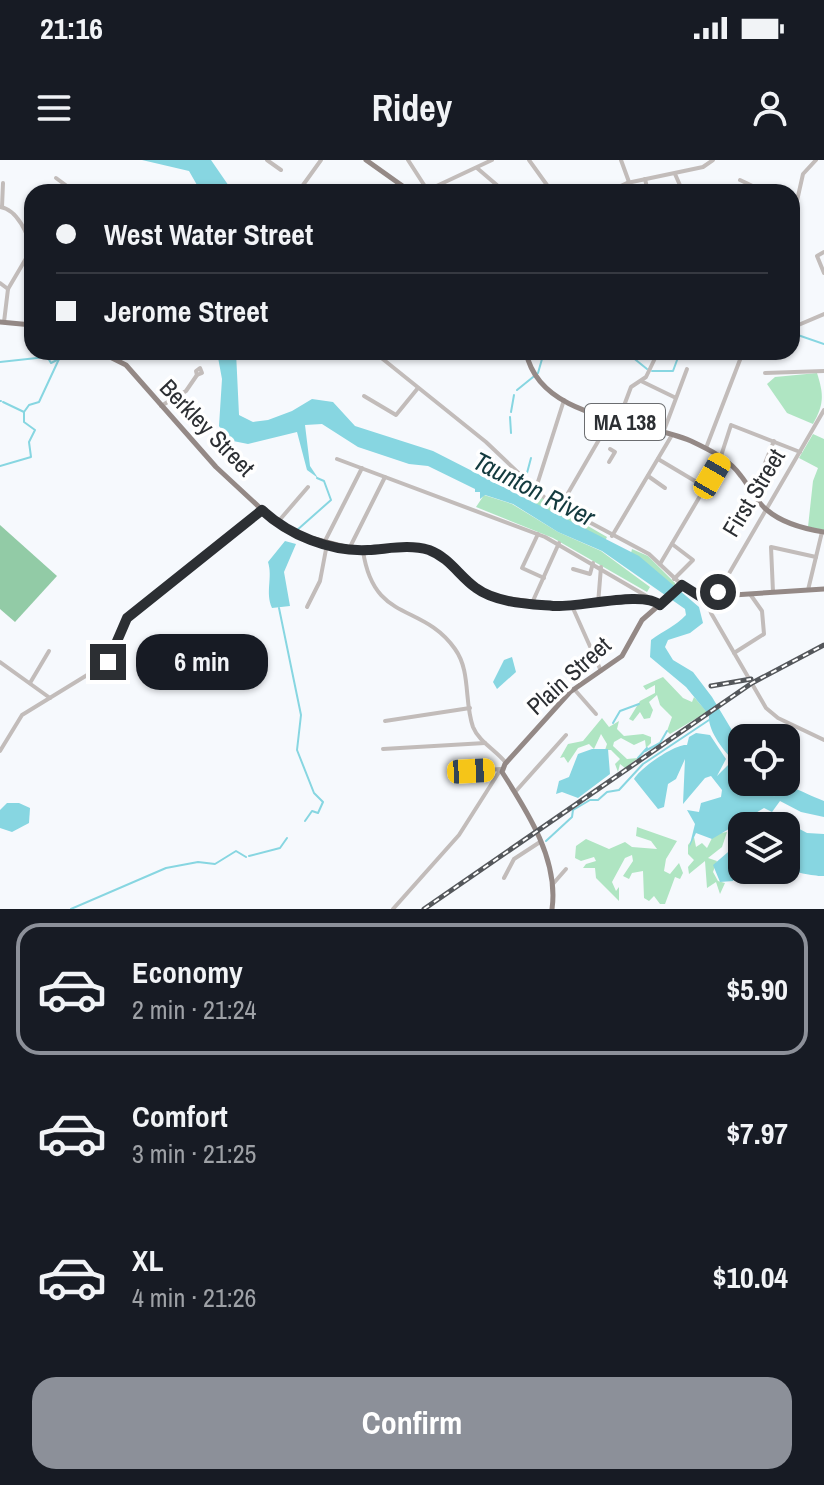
<!DOCTYPE html>
<meta charset="utf-8">
<style>
:root{--surface:#171b24;--page:#242831;--text:#f1f3f6;--muted:#9ea1a6;--line:#363941;--accent:#8c9099}
body{margin:0;font-family:"Archivo Narrow",sans-serif;background:var(--page);color:var(--text);height:100vh;display:flex;flex-direction:column;font-size:30px;white-space:nowrap}
*{box-sizing:border-box;margin:0}
p{font-size:26px;color:var(--muted)}
.icon{flex:none;width:44px;height:44px;fill:none;stroke:currentColor;stroke-width:2;stroke-linecap:round;stroke-linejoin:round}
.map{position:relative;height:749px;overflow:hidden}
.panel{display:flex;flex-direction:column;background:var(--surface);flex:1}
.panel>*{flex:none}
.top-card{position:absolute;left:24px;top:24px;width:776px;height:176px;border-radius:24px;box-shadow:0 2px 6px #0004;display:grid;align-content:center;height:176px;padding:0 32px;background:var(--surface)}
.controls{position:absolute;left:728px;top:564px;display:grid;gap:16px}
.controls a{display:grid;place-items:center;width:72px;height:72px;border-radius:16px;background:var(--surface);box-shadow:0 2px 6px #0004;font-size:40px}
.end{position:absolute;width:36px;height:36px;margin:-18px;border:10px solid #2c2f33;background:#fff;box-shadow:0 0 0 4px #fff}
.from{border-radius:50%}
.bubble{position:absolute;height:56px;border-radius:24px;background:var(--surface);box-shadow:0 2px 6px #0004;font-size:26px;font-weight:700;line-height:56px;text-align:center}
.car{position:absolute;width:24px;height:48px;margin:-24px -12px;border-radius:10px;box-shadow:0 0 6px 2px #0007;background:linear-gradient(#f5c518 24%,#345 0 40%,#f5c518 0 76%,#345 0 86%,#f5c518 0)}
.top-card b{display:flex;align-items:center;gap:28px;height:76px;font-size:30px}
.top-card b+b{border-top:2px solid var(--line)}
.top-card i{width:20px;height:20px;background:var(--text)}
ul{padding:14px 0 0;list-style:none}
li{display:flex;align-items:center;gap:24px;height:132px;margin:0 16px 12px;padding:0 16px;border:4px solid transparent;border-radius:24px}
li div{flex:1}
li b{display:block;font-size:30px}
li em{font-style:normal;font-weight:700}
li.selected{border-color:var(--accent)}
li>.icon{width:72px;height:72px;stroke-width:1.5}
.button{display:flex;gap:16px;margin-top:auto;padding:16px 32px}
.button a{flex:1;height:92px;border-radius:24px;background:var(--accent);color:#fff;font-size:32px;font-weight:700;line-height:92px;text-align:center}
.status{display:flex;justify-content:space-between;align-items:center;height:56px;padding:0 40px;background:var(--surface);direction:ltr}
.status svg{height:22px;fill:currentColor}
header{display:flex;justify-content:space-between;align-items:center;height:104px;padding:0 32px;background:var(--surface);font-size:36px;font-weight:700}
.map>svg:first-child{display:block}
.green{fill:#afe5c2}
.forest{fill:#92cba6}
.water{fill:#87d6e1}
.lines{fill:none;stroke-linecap:round;stroke-linejoin:round}
.stream{stroke:#87d6e1;stroke-width:2}
.minor{stroke:#c2bcba;stroke-width:4}
.major{stroke:#948986;stroke-width:5}
.rail-casing{stroke:#54575b;stroke-width:5}
.rail{stroke:#fff;stroke-width:2;stroke-dasharray:6;stroke-linecap:butt}
.route{stroke:#2c2f33;stroke-width:10}
.labels{text-anchor:middle;stroke-width:7;stroke-linejoin:round;paint-order:stroke}
.shield{fill:#fff;stroke:#6b6d70;stroke-width:2}
.shield-label{font-size:22px;font-weight:bold;fill:#2c2f33}
.street-label{font-size:24px;fill:#2c2f33;stroke:#fff}
.water-label{font-size:26px;font-style:italic;fill:#133a3e;stroke:#fff}
</style>
<div class="status"><b>21:16</b><svg viewBox="0 0 49 12"><path d="M0 12V9h3v3zM5 12V6h3v6zM10 12V3h3v9zM15 12V0h3v12zM26 1h20v11H26zM47 4h2v5h-2z"/></svg></div>
<header><svg class="icon" aria-label="menu" viewBox="0 0 24 24"><path d="M4 6h16M4 12h16M4 18h16"/></svg>Ridey<svg class="icon" aria-label="person" viewBox="0 0 24 24"><circle cx="12" cy="8" r="4"/><path d="M4 21q1-7 8-7t8 7"/></svg></header>
<div class="map">
<svg width="824" height="749" viewBox="0 0 824 749">
<rect width="100%" height="100%" fill="#f6f9fd"/>
<!-- green -->
<g class="green">
<path d="M817,213c7,22 7,31 -4,51l-26,-11 -20,-29 8,-7z"/>
<polygon points="813,274 824,279 824,370 808,367 813,321 818,308 799,298"/>
<polygon points="533,327 550,344 607,377 605,381 526,341"/>
<polygon points="484,335 512,344 558,372 601,391 650,427 647,432 553,378 476,347"/>
<polygon points="632,389 648,396 675,423 676,428 631,393"/>
<polygon points="663,517 683,538 692,542 694,537 707,552 670,574 667,571 672,557 660,545 657,535 649,542 653,550 650,558 644,559 640,552 633,561 629,559 640,541 655,533 655,525 646,530 643,526"/>
<polygon points="602,558 609,567 619,561 617,569 624,576 643,574 651,577 651,583 646,588 645,580 634,585 621,578 614,582 613,586 627,599 638,598 625,608 620,604 618,612 615,604 620,599 611,590 605,590 607,584 601,574 594,589 589,584 578,588 568,603 564,597 560,598 568,584 583,581"/>
<polygon points="637,667 677,681 666,699 664,711 670,714 679,703 683,713 680,719 675,717 665,744 660,744 654,736 649,741 644,738 643,711 632,713 629,719 623,716 633,701 632,695 625,698 612,722 616,731 619,727 619,741 596,718 595,708 583,708 586,704 596,701 594,697 581,701 575,698 576,686 586,679 609,689 625,682 632,687 657,689 651,681 636,676"/>
<polygon points="727,672 722,687 708,698 717,701 713,712 718,721 725,723 720,734 716,722 707,728 705,701 689,714 688,707 694,700 688,694 688,685 694,677 696,687 702,683 707,688 714,674"/>
</g>
<!-- forest -->
<polygon class="forest" points="0,365 57,416 15,462 0,449"/>
<!-- water -->
<g class="water">
<polygon points="142,0 211,0 233,32 201,32 189,11"/>
<path d="M217,192h19l3,63 14,7 15,-2 24,-9 20,-12 21,3 22,24 78,25 206,105 60,51 4,16 -13,10 -22,7 -3,7 8,13 20,12 19,25 30,50v23c-13,-13 -35,-37 -33,-55l-23,-28 -36,-30 1,-17c12,-9 25,-14 35,-25l-1,-6 -83,-58 -44,-19 -45,-28 -28,-9 -5,4v-7h-5v-3l-47,-23 -19,-2 -51,-17 -36,-23 -17,1 5,41 8,12 -11,-8 -10,-38 -49,12 -20,-4 -9,-14 3,-47z"/>
<path d="M285,381l11,3 -12,28 6,34 -18,2c-7,-16 1,-30 -4,-46z"/>
<polygon points="512,497 516,512 497,529 493,522 504,500"/>
<path d="M696,573l14,2 16,24 -9,17 13,-13 12,9v10h12l21,15 -18,-15c31,0 39,8 67,19v16l-23,-5 -21,-11 -8,11 -8,-4 -52,31 -16,-6 -7,15 6,-24 -8,-14 12,2 2,-9 20,-6 1,-7 -11,-14 -6,2 -22,26 2,-45 -9,20 -8,5 -4,23 -6,2 -24,-30c6,-11 42,-36 53,-34l2,-8z"/>
<polygon points="592,589 608,589 610,614 578,638 562,632 556,634 559,621 569,617 578,594"/>
<polygon points="7,643 19,643 30,648 29,663 12,672 0,668 0,650"/>
<path d="M792,665l15,8 17,1v42c-6,1 -32,-5 -40,-6l2,-42z"/>
<polygon points="742,680 742,710 745,710 739,711 733,721 720,722 713,705"/>
</g>
<g class="lines">
<!-- stream -->
<g class="stream">
<polyline points="792,173 824,184"/>
<polyline points="626,192 647,209"/>
<polyline points="48,198 51,203 59,199"/>
<polyline points="0,202 46,197"/>
<polyline points="652,211 673,211 680,192"/>
<polyline points="517,230 538,213 544,192"/>
<polyline points="0,241 1,241"/>
<polyline points="3,242 24,252"/>
<polyline points="24,252 29,245 39,242 59,199 73,192"/>
<polyline points="511,252 514,235"/>
<polyline points="510,257 511,273"/>
<polyline points="0,306 31,297 29,282 35,270 24,262 24,253"/>
<polyline points="527,313 531,298"/>
<polyline points="296,371 331,340 324,321 317,318"/>
<polyline points="279,448 301,555 297,590 314,633 323,642 318,653 312,651 305,661"/>
<polyline points="613,563 620,551 639,544"/>
<polyline points="645,591 660,583 667,571"/>
<polyline points="638,598 647,588"/>
<polyline points="742,661 746,666"/>
<polyline points="546,681 572,657 573,650 590,640 598,640 607,632 619,630 643,604 709,560"/>
<polyline points="249,696 280,688 287,678"/>
<polyline points="71,749 166,708 198,702 215,704 236,691 246,697"/>
</g>
<!-- minor -->
<g class="minor">
<polyline points="267,0 281,10"/>
<polyline points="408,0 428,31"/>
<polyline points="529,0 552,32"/>
<polyline points="621,0 629,22"/>
<polyline points="477,8 505,32"/>
<polyline points="675,14 683,32"/>
<polyline points="56,18 75,32"/>
<polyline points="645,19 648,32"/>
<polyline points="740,20 765,32"/>
<polyline points="428,30 492,0"/>
<polyline points="298,32 321,0"/>
<polyline points="608,32 627,23 703,7 713,0"/>
<path d="M0,47c17,2 29,28 31,43l-23,39 -4,33"/>
<polyline points="2,47 3,23"/>
<polyline points="792,63 803,14 816,0"/>
<polyline points="824,92 817,96 824,113"/>
<polyline points="0,123 8,129"/>
<polyline points="796,166 824,154"/>
<polyline points="374,192 486,282 546,339 649,394 682,425"/>
<polygon points="200,208 202,213 197,215 196,211"/>
<polyline points="765,213 824,211"/>
<polyline points="641,221 674,237"/>
<polyline points="364,236 396,255 418,228"/>
<polyline points="161,246 186,231 197,215"/>
<polyline points="619,259 631,227 646,217 658,192"/>
<polyline points="663,273 687,209"/>
<polyline points="706,288 743,192"/>
<polyline points="721,296 731,265 800,292"/>
<polyline points="337,299 545,377 648,437"/>
<polyline points="658,299 705,327"/>
<polyline points="609,302 615,292 610,289"/>
<polyline points="763,308 774,281"/>
<polyline points="648,316 665,328"/>
<polyline points="536,328 564,240"/>
<polyline points="560,347 611,259"/>
<polyline points="277,363 308,327"/>
<polyline points="538,374 522,408 544,418"/>
<polyline points="612,376 672,275"/>
<polyline points="325,381 362,308"/>
<polyline points="672,384 693,400 674,419"/>
<polyline points="349,389 385,317"/>
<path d="M363,391c11,73 59,51 92,98 16,22 9,53 18,78 6,15 23,23 33,36"/>
<polyline points="660,404 723,297"/>
<polyline points="573,409 590,414 593,403"/>
<polyline points="808,430 822,372"/>
<polyline points="773,432 771,387 816,397"/>
<polyline points="716,436 824,250"/>
<polyline points="706,437 711,453 766,548 778,558 824,580"/>
<polyline points="532,443 559,383"/>
<polyline points="598,444 601,407"/>
<polyline points="572,446 601,511"/>
<polyline points="307,447 320,421 327,384"/>
<polyline points="734,493 764,474 762,451 750,434"/>
<polyline points="0,502 50,538"/>
<polyline points="30,523 49,491"/>
<polyline points="574,529 596,554"/>
<polyline points="385,561 470,548"/>
<polyline points="383,589 485,583"/>
<polyline points="0,591 22,555 110,501 121,466 127,458 262,350"/>
<polyline points="516,631 566,575"/>
<polyline points="504,718 514,699 540,682"/>
<polyline points="552,725 566,709"/>
<polyline points="393,749 459,675 501,609 471,611"/>
</g>
<!-- major -->
<g class="major">
<polyline points="366,0 411,32"/>
<polyline points="0,162 32,165"/>
<polyline points="100,192 126,205 216,307 272,359 295,374 357,390 412,387 428,390 445,399 476,429 495,437 564,446 651,439"/>
<path d="M526,192c14,69 115,67 165,89 19,9 38,18 50,35 9,11 15,26 26,34 15,13 38,19 57,22"/>
<path d="M552,749c7,-49 -25,-98 -50,-137l3,-8 65,-72 52,-36 20,-36 40,-35 21,12 121,-8"/>
</g>
<defs>
<g id="rail">
<polyline points="711,526 751,519"/>
<polyline points="424,749 752,523 824,485"/>
</g>
</defs>
<!-- rail casing -->
<use href="#rail" class="rail-casing"/>
<!-- rail -->
<use href="#rail" class="rail"/>
</g>
<g class="lines">
<!-- route -->
<path class="route" d="M108,502l19,-44 135,-108c27,25 68,42 106,40 20,-1 41,-6 61,0 21,8 30,26 47,38 20,15 54,16 77,18 26,2 91,-16 107,-1l22,-20 19,12 15,-1 2,-4"/>
</g>
<g class="labels">
<!-- shield labels -->
<rect class="shield" x="585" y="244" width="80" height="36" rx="6"/>
<g class="shield-label">
<text x="625" y="270">MA 138</text>
</g>
<!-- street labels -->
<g class="street-label">
<text transform="translate(207 268) rotate(46)" y="8">Berkley Street</text>
<text transform="translate(754 333) rotate(-59)" y="8">First Street</text>
<text transform="translate(569 516) rotate(-42)" y="8">Plain Street</text>
</g>
<!-- water labels -->
<g class="water-label">
<text transform="translate(534 329) rotate(27)" y="9">Taunton River</text>
</g>
</g>
</svg>
<div class="controls">
<a><svg class="icon" aria-label="locate" viewBox="0 0 24 24"><circle cx="12" cy="12" r="6"/><path d="M12 2v4M12 18v4M2 12h4M18 12h4"/></svg></a>
<a><svg class="icon" aria-label="layers" viewBox="0 0 24 24"><path d="M12 4l9 5-9 5-9-5zM3 14l9 5 9-5"/></svg></a>
</div>
<i class="end from" style="left:718px;top:432px"></i>
<i class="end" style="left:108px;top:502px"></i>
<div class="bubble" style="left:136px;top:474px;width:132px">6 min</div>
<i class="car" style="left:712px;top:316px;rotate:30deg"></i>
<i class="car" style="left:471px;top:611px;rotate:87deg"></i>
<div class="top-card">
<b><i class="from"></i>West Water Street</b>
<b><i></i>Jerome Street</b>
</div>
</div>
<section class="panel">
<ul>
<li class="selected"><svg class="icon" aria-label="car" viewBox="0 0 24 24"><path d="M5 17H2v-5l4-1 3-4h7l3 4 3 1v5h-3M9 17h6M6 11h13"/><circle cx="7" cy="17" r="2"/><circle cx="17" cy="17" r="2"/></svg><div><b>Economy</b><p>2 min · 21:24</p></div><em>$5.90</em></li>
<li><svg class="icon" aria-label="car" viewBox="0 0 24 24"><path d="M5 17H2v-5l4-1 3-4h7l3 4 3 1v5h-3M9 17h6M6 11h13"/><circle cx="7" cy="17" r="2"/><circle cx="17" cy="17" r="2"/></svg><div><b>Comfort</b><p>3 min · 21:25</p></div><em>$7.97</em></li>
<li><svg class="icon" aria-label="car" viewBox="0 0 24 24"><path d="M5 17H2v-5l4-1 3-4h7l3 4 3 1v5h-3M9 17h6M6 11h13"/><circle cx="7" cy="17" r="2"/><circle cx="17" cy="17" r="2"/></svg><div><b>XL</b><p>4 min · 21:26</p></div><em>$10.04</em></li>
</ul>
<div class="button"><a>Confirm</a></div>
</section>
